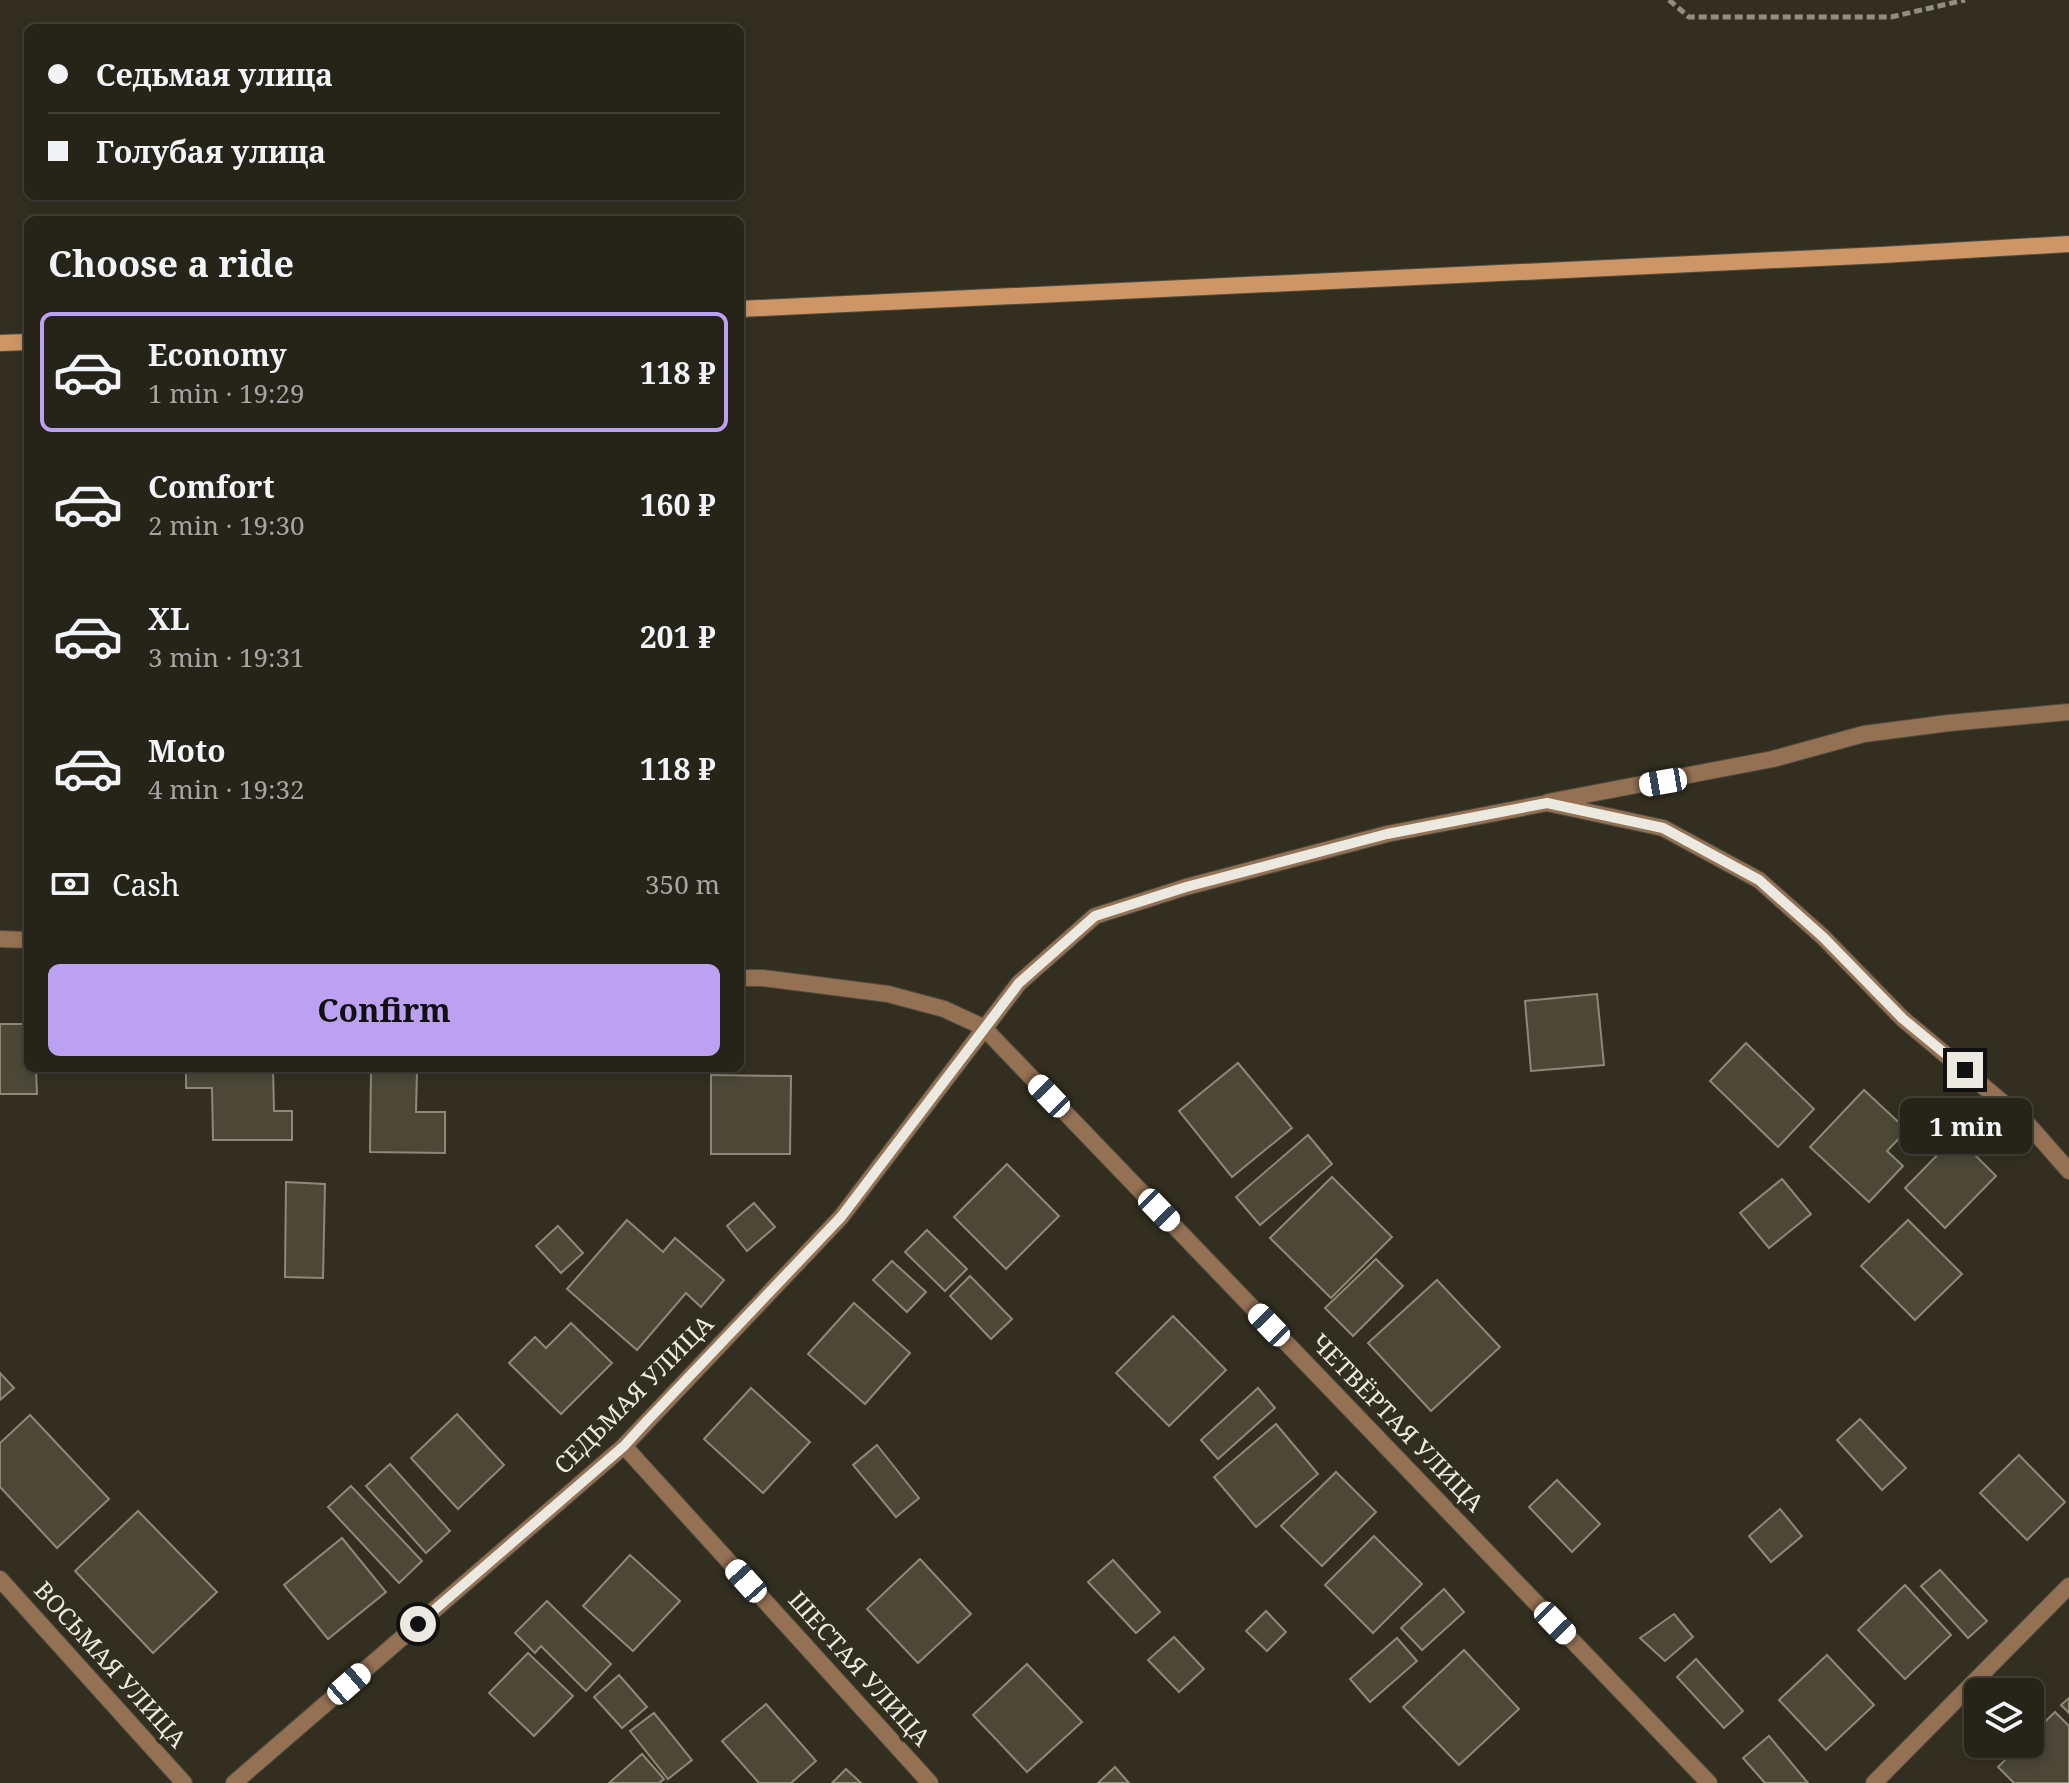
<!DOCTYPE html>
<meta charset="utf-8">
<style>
:root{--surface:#262318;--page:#322f25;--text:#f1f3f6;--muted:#a4a4a2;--line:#424037;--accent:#bca0f2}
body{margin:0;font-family:"Noto Serif",serif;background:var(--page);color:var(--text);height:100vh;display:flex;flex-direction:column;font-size:30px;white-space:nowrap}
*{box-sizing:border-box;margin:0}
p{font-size:26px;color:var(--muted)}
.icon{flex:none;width:44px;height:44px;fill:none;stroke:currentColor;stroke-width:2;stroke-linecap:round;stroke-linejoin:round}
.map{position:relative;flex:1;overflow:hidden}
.drawer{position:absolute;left:24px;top:216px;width:720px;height:856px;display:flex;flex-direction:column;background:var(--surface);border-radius:12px;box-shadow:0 4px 12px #0003,0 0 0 2px var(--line)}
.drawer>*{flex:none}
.banner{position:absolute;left:24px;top:24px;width:720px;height:176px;border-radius:12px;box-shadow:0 4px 12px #0003,0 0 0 2px var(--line);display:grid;align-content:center;height:176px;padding:0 24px;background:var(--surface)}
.buttons{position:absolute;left:1964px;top:1678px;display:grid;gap:16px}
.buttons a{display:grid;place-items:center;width:80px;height:80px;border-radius:12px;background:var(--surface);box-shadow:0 4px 12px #0003,0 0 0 2px var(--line);font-size:40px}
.end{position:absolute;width:36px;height:36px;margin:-18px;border:10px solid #ece9e0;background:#111;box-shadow:0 0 0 4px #111}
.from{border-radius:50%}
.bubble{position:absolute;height:56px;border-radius:12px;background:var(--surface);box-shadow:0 4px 12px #0003,0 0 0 2px var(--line);font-size:26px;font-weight:700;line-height:56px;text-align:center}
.car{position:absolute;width:24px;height:48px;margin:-24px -12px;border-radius:10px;box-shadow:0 0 6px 2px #0007;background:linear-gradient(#fff 24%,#345 0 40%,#fff 0 76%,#345 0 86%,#fff 0)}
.banner b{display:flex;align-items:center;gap:28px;height:76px;font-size:30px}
.banner b+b{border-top:2px solid var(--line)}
.banner i{width:20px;height:20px;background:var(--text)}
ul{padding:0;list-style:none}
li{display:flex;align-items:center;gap:24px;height:120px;margin:0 16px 12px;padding:0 8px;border:4px solid transparent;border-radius:12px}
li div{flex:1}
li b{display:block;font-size:30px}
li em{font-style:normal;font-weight:700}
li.on{border-color:var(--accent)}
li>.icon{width:72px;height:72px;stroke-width:1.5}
h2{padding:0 24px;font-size:36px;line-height:96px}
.pay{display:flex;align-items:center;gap:20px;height:88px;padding:0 24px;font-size:30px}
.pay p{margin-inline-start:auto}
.action{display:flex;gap:16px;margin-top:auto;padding:16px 24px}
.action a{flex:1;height:92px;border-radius:12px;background:var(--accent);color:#111;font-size:32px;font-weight:700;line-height:92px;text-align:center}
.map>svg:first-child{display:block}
.building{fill:#4c4838;stroke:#8d8977;stroke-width:2}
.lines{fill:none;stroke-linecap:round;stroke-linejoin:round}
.lane-casing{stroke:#514d3f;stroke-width:18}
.street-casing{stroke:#514d3f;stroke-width:18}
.secondary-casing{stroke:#514d3f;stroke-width:18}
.path{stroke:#918d81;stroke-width:5;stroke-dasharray:8 4;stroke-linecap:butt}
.lane{stroke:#957154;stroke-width:16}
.street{stroke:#957154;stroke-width:16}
.secondary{stroke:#ce9666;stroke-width:16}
.route{stroke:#ece9e0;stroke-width:10}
.labels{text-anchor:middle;stroke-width:8;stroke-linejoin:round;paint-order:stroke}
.street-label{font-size:24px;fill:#ece9e0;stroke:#332f20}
</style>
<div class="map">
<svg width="2069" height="1783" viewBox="0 0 2069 1783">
<rect width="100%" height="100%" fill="#332f20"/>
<!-- building -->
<g class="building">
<polygon points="1597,994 1604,1065 1531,1071 1525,1001"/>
<polygon points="0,1024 28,1024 28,1068 36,1068 37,1094 0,1094"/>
<polygon points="1746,1043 1814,1109 1778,1147 1710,1081"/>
<polygon points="1238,1063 1292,1128 1232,1177 1179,1111"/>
<polygon points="186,1068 273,1068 274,1111 292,1111 292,1140 213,1140 212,1088 186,1088"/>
<polygon points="371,1070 417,1071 416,1112 445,1112 445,1153 370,1152"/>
<polygon points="711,1075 791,1076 790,1154 711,1154"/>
<polygon points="1864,1090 1907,1130 1887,1151 1903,1166 1869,1202 1810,1147"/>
<polygon points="1308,1135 1332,1164 1260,1225 1236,1197"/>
<polygon points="1956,1136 1996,1176 1945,1228 1905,1188"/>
<polygon points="1007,1164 1059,1216 1006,1269 954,1217"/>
<polygon points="1332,1177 1392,1237 1331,1298 1270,1238"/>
<polygon points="1782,1179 1811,1214 1769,1248 1740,1213"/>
<polygon points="286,1182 325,1184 323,1278 285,1277"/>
<polygon points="754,1203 775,1227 747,1251 727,1226"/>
<polygon points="627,1220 663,1252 675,1238 724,1280 701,1307 686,1293 637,1350 567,1289"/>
<polygon points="1908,1220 1962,1274 1915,1320 1861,1266"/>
<polygon points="558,1226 583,1253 561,1273 536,1246"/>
<polygon points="927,1230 967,1269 945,1291 905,1252"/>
<polygon points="1376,1259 1403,1286 1353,1336 1325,1308"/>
<polygon points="892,1261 926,1292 907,1312 873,1280"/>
<polygon points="970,1276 1012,1319 991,1339 950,1296"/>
<polygon points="1437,1280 1500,1347 1431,1411 1368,1343"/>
<polygon points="854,1303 910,1353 865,1404 808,1354"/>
<polygon points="1173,1316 1226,1370 1169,1426 1116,1373"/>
<polygon points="571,1323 612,1363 561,1414 509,1363 535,1337 546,1348"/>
<polygon points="0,1373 14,1388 0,1400"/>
<polygon points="751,1388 810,1442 763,1493 704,1439"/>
<polygon points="1258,1388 1275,1408 1218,1459 1201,1440"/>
<polygon points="457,1414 504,1465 458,1509 411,1458"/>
<polygon points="30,1415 109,1499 57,1548 0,1487 0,1443"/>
<polygon points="1860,1419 1906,1468 1882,1490 1837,1440"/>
<polygon points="1276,1424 1318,1474 1256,1527 1214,1477"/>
<polygon points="877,1445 919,1498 896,1517 853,1465"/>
<polygon points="2019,1455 2065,1502 2027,1540 1980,1493"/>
<polygon points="390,1464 450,1531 426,1553 366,1486"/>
<polygon points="1336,1472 1376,1512 1322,1566 1281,1526"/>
<polygon points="1557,1480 1600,1524 1572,1552 1529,1507"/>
<polygon points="351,1486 422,1561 399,1583 328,1507"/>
<polygon points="1780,1509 1802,1536 1771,1562 1749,1536"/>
<polygon points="138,1511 217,1592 153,1653 75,1571"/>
<polygon points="1374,1536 1422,1584 1373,1633 1325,1585"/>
<polygon points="342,1538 386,1592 328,1639 284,1585"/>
<polygon points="630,1555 680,1601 633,1651 583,1606"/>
<polygon points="920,1559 971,1614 918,1663 867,1609"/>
<polygon points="1113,1560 1160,1612 1136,1633 1088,1582"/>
<polygon points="1940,1570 1987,1621 1968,1638 1921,1586"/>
<polygon points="1905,1585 1951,1635 1905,1679 1858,1630"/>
<polygon points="1444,1589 1464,1612 1422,1650 1401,1628"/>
<polygon points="547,1601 611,1664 586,1691 541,1646 535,1653 515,1633"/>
<polygon points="1266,1611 1286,1632 1267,1651 1246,1631"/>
<polygon points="1674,1614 1693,1637 1665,1661 1640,1638"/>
<polygon points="1174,1637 1204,1669 1179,1692 1148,1660"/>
<polygon points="1397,1638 1417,1661 1370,1702 1350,1679"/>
<polygon points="1464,1650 1519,1709 1459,1765 1403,1707"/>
<polygon points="528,1653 573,1696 534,1736 489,1693"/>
<polygon points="1827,1655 1874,1705 1826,1750 1779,1700"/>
<polygon points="1696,1659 1743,1711 1724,1728 1677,1677"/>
<polygon points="1027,1664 1082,1722 1027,1772 973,1715"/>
<polygon points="619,1675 647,1707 622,1728 594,1697"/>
<polygon points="2069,1698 2069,1713 2061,1705"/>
<polygon points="766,1704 816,1761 791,1783 759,1783 722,1741"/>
<polygon points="2055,1712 2069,1726 2069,1783 2014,1783 1998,1767 2021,1744 2030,1744 2030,1736"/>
<polygon points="654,1713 692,1760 668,1779 630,1731"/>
<polygon points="1769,1736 1808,1783 1765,1783 1743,1758"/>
<polygon points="642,1754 664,1779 659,1783 609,1783"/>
<polygon points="1115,1767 1129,1783 1098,1783"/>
<polygon points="846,1769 861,1783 832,1783"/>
</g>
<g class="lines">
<defs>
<polyline id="lane" points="1548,802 1773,759 1864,734 1949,723 2069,712"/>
<g id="street">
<polyline points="0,939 28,940"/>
<polyline points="740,978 763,978 888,994 944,1009 983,1027 1709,1783"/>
<polyline points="624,1446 930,1783"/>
<polyline points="0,1579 184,1783"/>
<polyline points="234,1783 624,1446 841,1217 1019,983 1095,916 1186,887 1387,834 1547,803 1663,828 1759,880 1823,937 1903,1019 2026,1122 2069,1171"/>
<polyline points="1874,1783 2069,1586"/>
</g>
<g id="secondary">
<polyline points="740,309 1882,255 2069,244"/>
<polyline points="0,343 28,342"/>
</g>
</defs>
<!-- lane casing -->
<use href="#lane" class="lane-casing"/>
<!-- street casing -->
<use href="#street" class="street-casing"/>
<!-- secondary casing -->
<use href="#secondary" class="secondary-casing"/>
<!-- path -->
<polyline class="path" points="1669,0 1689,17 1891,17 1965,0"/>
<!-- lane -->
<use href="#lane" class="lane"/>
<!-- street -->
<use href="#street" class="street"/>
<!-- secondary -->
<use href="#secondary" class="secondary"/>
</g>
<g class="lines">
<!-- route -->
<polyline class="route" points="418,1624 624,1446 645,1423 841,1217 1019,983 1095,916 1186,887 1387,834 1547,803 1663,828 1759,880 1823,937 1903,1019 1965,1070"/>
</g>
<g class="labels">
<!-- street labels -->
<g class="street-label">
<text transform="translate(634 1395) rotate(-45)" y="8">СЕДЬМАЯ УЛИЦА</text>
<text transform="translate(1397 1423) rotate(46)" y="8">ЧЕТВЁРТАЯ УЛИЦА</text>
<text transform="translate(110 1665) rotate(48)" y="8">ВОСЬМАЯ УЛИЦА</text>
<text transform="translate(859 1669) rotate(48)" y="8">ШЕСТАЯ УЛИЦА</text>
</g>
</g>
</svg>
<div class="buttons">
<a><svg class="icon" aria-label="layers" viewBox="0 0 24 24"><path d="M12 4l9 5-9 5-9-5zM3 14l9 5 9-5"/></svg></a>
</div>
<i class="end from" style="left:418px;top:1624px"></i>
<i class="end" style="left:1965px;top:1070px"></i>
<div class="bubble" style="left:1900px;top:1098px;width:132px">1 min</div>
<i class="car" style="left:1663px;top:782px;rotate:260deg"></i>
<i class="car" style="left:1049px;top:1096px;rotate:316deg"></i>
<i class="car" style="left:1159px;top:1210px;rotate:136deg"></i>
<i class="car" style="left:1269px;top:1325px;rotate:316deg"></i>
<i class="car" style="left:746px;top:1581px;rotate:318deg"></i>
<i class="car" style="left:1555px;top:1623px;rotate:136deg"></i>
<i class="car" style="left:349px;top:1684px;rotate:49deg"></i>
<div class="banner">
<b><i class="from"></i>Седьмая улица</b>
<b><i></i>Голубая улица</b>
</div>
<section class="drawer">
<h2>Choose a ride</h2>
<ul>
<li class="on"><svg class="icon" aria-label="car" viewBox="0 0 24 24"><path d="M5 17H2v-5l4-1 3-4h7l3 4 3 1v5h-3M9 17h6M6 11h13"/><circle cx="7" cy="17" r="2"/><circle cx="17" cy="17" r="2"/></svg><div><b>Economy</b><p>1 min · 19:29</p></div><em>118 ₽</em></li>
<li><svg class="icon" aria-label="car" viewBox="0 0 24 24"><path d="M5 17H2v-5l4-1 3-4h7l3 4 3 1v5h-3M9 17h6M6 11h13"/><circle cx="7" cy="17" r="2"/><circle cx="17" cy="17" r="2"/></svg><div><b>Comfort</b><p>2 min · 19:30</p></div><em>160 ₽</em></li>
<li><svg class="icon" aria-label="car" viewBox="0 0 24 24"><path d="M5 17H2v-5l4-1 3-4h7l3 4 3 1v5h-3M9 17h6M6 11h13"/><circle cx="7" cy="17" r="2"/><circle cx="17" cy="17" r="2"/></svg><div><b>XL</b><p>3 min · 19:31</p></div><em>201 ₽</em></li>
<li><svg class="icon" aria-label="car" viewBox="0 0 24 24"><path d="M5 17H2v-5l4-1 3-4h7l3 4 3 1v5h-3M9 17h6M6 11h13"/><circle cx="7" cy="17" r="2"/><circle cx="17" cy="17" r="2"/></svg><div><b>Moto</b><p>4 min · 19:32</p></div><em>118 ₽</em></li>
</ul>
<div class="pay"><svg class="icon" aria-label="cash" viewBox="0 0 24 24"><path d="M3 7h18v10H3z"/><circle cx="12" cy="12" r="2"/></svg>Cash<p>350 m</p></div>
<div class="action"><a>Confirm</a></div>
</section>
</div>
